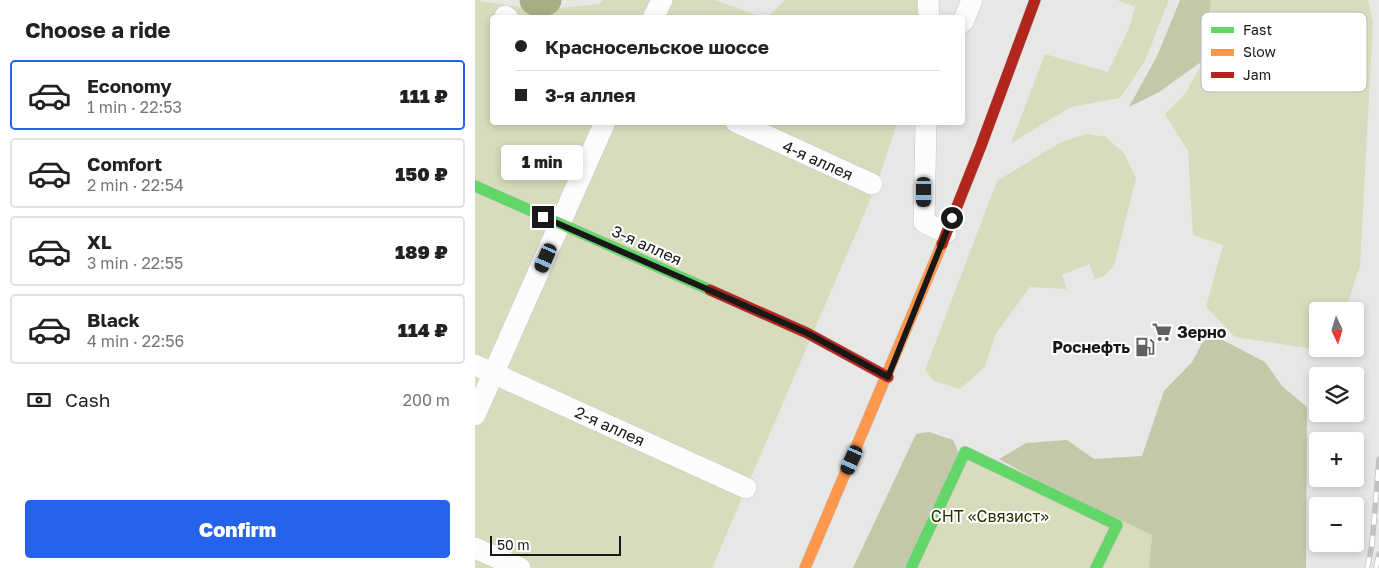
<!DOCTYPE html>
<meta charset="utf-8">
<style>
:root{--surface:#fff;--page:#f2f2f2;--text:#222;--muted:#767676;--line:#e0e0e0;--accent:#2563eb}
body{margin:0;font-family:"Golos Text",sans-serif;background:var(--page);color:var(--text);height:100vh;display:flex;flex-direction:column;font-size:19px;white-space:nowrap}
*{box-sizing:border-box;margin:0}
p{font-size:16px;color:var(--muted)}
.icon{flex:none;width:28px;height:28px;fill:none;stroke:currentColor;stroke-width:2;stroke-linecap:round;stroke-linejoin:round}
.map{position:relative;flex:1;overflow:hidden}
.drawer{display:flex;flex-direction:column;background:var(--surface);width:475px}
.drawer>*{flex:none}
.guide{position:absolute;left:15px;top:15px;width:475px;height:110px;border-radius:5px;box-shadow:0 2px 8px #0003;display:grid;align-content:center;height:110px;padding:0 25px;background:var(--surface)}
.needle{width:32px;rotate:176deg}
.buttons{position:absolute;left:834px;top:302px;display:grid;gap:10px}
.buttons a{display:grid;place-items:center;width:55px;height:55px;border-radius:5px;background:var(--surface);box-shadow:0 2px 8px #0003;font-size:25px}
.scale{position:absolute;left:15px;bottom:12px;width:131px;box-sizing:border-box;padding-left:5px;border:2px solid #181917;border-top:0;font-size:14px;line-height:18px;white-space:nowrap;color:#181917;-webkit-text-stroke:4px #fff;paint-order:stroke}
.end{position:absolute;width:22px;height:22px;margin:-11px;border:6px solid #181917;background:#fff;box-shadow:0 0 0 2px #fff}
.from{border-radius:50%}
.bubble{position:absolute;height:35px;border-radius:5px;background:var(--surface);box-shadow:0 2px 8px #0003;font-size:16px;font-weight:800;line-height:35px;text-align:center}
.car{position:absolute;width:15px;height:30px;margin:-15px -8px;border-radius:6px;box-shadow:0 0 4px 1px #0007;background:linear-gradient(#222 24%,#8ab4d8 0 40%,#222 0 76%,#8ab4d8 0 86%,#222 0)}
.guide b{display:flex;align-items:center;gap:18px;height:48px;font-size:19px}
.guide b+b{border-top:1px solid var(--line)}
.guide i{width:12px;height:12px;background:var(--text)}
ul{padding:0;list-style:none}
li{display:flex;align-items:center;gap:15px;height:70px;margin:0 10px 8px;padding:0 15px;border:2px solid var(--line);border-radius:5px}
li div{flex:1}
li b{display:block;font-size:19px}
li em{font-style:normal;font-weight:800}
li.current{border-color:var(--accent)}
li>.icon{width:45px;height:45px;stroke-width:1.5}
h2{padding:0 25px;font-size:22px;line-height:60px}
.pay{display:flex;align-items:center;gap:12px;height:55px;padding:0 25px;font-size:19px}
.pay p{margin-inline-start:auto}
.action{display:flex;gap:10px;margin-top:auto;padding:10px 25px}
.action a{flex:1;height:58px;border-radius:5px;background:var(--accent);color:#fff;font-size:20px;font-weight:800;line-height:58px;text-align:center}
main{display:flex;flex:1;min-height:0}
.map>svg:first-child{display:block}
.green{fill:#d8dcbc}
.forest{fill:#c4c8a8}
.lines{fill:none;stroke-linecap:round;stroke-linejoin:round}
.river{stroke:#a9ad86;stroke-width:31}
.street-casing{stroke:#c4c5c3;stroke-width:22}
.fast-casing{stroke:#c4c5c3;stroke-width:12}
.slow-casing{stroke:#c4c5c3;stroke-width:12}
.jam-casing{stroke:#c4c5c3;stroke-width:12}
.street{stroke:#fbfcfb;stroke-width:21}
.fast{stroke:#63d668;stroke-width:11}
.slow{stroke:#ff974d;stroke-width:11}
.jam{stroke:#b3261e;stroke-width:11}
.rail-casing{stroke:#c2c3c1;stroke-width:5.5}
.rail{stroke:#fff;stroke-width:4;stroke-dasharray:11;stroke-linecap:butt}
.route{stroke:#181917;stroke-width:6}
.labels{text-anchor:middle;stroke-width:4;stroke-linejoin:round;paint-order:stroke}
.street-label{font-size:16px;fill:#181917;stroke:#fff}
.poi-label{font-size:16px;font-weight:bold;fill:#181917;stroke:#fff;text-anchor:start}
.park-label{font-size:16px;fill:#2d2f01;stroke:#fff}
.key{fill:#fff;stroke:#babab9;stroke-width:1}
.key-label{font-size:14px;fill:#181917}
</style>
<main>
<section class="drawer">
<h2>Choose a ride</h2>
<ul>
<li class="current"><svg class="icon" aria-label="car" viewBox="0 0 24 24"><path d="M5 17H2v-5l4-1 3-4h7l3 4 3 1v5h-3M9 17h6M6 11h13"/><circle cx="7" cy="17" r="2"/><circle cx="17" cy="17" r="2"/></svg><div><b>Economy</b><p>1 min · 22:53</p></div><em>111 ₽</em></li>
<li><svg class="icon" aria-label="car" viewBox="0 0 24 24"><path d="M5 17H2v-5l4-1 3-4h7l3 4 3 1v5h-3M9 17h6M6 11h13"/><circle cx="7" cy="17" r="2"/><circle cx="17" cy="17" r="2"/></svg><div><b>Comfort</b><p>2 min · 22:54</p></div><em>150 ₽</em></li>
<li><svg class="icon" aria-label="car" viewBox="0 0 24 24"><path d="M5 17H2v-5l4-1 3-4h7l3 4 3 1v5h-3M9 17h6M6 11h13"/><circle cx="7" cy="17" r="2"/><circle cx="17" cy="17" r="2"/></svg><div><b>XL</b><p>3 min · 22:55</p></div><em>189 ₽</em></li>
<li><svg class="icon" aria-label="car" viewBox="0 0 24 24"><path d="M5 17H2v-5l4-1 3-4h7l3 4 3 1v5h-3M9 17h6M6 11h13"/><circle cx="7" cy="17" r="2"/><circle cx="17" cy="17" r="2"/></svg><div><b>Black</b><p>4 min · 22:56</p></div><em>114 ₽</em></li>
</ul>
<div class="pay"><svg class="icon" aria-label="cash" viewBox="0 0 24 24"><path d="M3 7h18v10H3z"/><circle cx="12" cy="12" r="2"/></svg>Cash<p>200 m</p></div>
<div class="action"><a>Confirm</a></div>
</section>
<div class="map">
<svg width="904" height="568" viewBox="0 0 904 568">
<rect width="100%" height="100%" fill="#e7e8e6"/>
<!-- green -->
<g class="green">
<polygon points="0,0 65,10 124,4 128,0 240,0 286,17 18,18 18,122 422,123 402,184 237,568 0,568"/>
<polygon points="310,0 442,0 443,17 293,17"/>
<polygon points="642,0 694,0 670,61 645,98 596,107 536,143 570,54 633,72 654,28 660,7"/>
<polygon points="736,0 893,0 898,22 885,266 870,311 842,311 842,349 859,349 858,352 760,337 731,307 748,245 718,235 713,151 690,114 710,94 729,60"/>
<polygon points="612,134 631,137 649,153 661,178 639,266 628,277 620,279 614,264 587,275 592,289 555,287 520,335 510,367 485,389 459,381 450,370 522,181 586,142"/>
<polygon points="490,446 677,535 674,568 432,568"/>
</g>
<!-- forest -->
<g class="forest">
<polygon points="705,0 736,0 729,60 684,92 654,107 683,54"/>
<polygon points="736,334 790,362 807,386 832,407 831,568 674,568 677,535 563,481 524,459 551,443 592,440 619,459 667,456 689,391 717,362 727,343"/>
<polygon points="454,432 478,440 485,456 432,568 378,568 441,434"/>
</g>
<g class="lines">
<!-- river -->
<polyline class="river" points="60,0 66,1 71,0"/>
<defs>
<g id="street">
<polyline points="453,0 454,18"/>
<polyline points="30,16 33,18"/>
<polyline points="178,18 187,0"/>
<polyline points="488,22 497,0"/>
<polyline points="261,122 397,184"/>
<polyline points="451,122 449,222 471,233"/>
<polyline points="0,365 271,488"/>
<polyline points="0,415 130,122"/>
<polyline points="0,548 45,568"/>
</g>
<g id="fast">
<polyline points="0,186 235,290"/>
<polyline points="436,568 490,452 642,525 621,568"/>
</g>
<polyline id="slow" points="330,568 467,244"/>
<g id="jam">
<polyline points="467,244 506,146 560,0"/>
<polyline points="235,290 332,333 413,377"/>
</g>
</defs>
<!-- street casing -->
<use href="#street" class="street-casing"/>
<!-- fast casing -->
<use href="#fast" class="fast-casing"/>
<!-- slow casing -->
<use href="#slow" class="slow-casing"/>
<!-- jam casing -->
<use href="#jam" class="jam-casing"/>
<!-- street -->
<use href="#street" class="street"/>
<!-- fast -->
<use href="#fast" class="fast"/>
<!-- slow -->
<use href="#slow" class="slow"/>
<!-- jam -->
<use href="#jam" class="jam"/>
<defs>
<g id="rail">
<polyline points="892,568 897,545 904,459"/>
<polyline points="901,568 904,554"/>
</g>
</defs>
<!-- rail casing -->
<use href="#rail" class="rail-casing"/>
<!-- rail -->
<use href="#rail" class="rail"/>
</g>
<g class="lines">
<!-- route -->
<polyline class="route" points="68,217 332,333 413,377 477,218"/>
</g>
<!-- icons -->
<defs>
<symbol id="supermarket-bare" viewBox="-9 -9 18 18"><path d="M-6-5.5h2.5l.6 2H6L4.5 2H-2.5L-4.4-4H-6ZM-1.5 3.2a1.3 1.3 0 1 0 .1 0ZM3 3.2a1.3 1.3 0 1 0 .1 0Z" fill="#60615f" stroke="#fff" stroke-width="2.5" paint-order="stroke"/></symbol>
<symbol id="fuel-bare" viewBox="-9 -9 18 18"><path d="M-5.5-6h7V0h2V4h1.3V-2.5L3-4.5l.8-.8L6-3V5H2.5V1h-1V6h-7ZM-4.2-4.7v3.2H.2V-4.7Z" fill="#60615f" stroke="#fff" stroke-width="2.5" paint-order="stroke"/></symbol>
</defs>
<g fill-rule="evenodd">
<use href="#supermarket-bare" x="673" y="318" width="28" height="28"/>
<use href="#fuel-bare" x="656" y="333" width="28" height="28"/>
</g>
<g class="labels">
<!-- street labels -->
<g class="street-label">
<text transform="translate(343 160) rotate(24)" y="6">4-я аллея</text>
<text transform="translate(172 245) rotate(24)" y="6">3-я аллея</text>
<text transform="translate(135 426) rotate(24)" y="6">2-я аллея</text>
</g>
<!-- poi labels -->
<g class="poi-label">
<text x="702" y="338">Зерно</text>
<text x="655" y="353" text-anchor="end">Роснефть</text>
</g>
<!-- park labels -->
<g class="park-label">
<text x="515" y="522">СНТ «Связист»</text>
</g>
</g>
<!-- legend -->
<rect x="726" y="12" width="166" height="80" rx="8" class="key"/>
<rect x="736" y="27" width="23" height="6" fill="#63d668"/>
<rect x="736" y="49" width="23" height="7" fill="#ff974d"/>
<rect x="736" y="72" width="23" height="6" fill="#b3261e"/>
<g class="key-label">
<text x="768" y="35">Fast</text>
<text x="768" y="57">Slow</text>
<text x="768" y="80">Jam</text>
</g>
</svg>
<div class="buttons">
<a><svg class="needle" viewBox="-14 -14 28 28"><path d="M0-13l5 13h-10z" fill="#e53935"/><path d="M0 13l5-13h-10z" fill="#767676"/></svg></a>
<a><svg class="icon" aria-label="layers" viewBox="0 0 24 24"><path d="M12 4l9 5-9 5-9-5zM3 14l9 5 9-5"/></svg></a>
<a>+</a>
<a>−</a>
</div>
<div class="scale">50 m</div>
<i class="end from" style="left:477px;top:218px"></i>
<i class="end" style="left:68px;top:217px"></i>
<div class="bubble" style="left:26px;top:145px;width:82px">1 min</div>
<i class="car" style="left:449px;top:192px;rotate:180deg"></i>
<i class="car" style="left:71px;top:258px;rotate:204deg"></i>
<i class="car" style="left:377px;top:460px;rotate:204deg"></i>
<div class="guide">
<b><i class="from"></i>Красносельское шоссе</b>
<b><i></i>3-я аллея</b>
</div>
</div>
</main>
